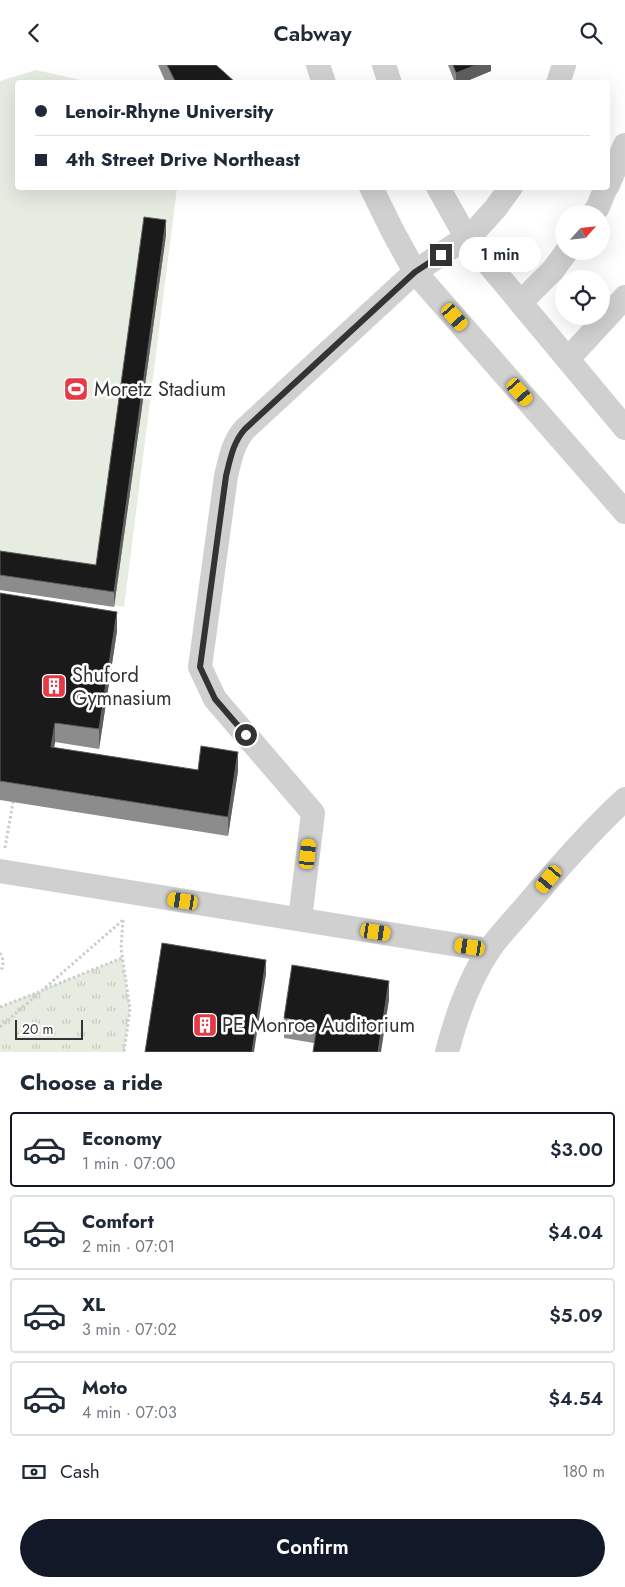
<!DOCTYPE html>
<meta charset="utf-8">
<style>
:root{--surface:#fff;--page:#f2f2f3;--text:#1f2937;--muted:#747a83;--line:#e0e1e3;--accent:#111827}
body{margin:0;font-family:Jost,sans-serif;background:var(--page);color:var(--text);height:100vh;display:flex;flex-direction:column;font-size:19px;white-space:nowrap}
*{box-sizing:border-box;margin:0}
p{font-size:16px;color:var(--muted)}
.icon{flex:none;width:28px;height:28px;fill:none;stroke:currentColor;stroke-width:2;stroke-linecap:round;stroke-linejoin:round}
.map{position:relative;height:987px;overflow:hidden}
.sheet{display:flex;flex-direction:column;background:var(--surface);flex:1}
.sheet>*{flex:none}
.hud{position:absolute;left:15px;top:15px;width:595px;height:110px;border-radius:5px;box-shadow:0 5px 20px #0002;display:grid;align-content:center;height:110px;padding:0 20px;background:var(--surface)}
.needle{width:32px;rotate:63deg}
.tools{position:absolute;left:555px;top:140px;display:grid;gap:10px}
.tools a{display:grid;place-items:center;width:55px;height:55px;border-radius:50%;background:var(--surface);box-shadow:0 5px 20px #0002;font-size:25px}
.scale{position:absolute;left:15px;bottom:12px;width:68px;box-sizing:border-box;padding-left:5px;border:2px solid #333;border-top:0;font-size:14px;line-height:18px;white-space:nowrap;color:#333;-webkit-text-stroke:4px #fff;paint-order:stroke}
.end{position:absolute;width:22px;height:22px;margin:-11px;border:6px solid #333;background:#fff;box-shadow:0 0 0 2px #fff}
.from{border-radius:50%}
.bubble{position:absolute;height:35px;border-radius:18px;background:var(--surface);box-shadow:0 5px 20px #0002;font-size:16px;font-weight:600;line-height:35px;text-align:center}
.car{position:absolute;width:15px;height:30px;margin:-15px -8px;border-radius:6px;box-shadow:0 0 4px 1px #0007;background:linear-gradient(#f5c518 24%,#345 0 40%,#f5c518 0 76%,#345 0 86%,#f5c518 0)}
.hud b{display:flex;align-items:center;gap:18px;height:48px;font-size:19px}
.hud b+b{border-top:1px solid var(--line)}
.hud i{width:12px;height:12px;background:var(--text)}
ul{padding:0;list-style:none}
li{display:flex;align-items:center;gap:15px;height:75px;margin:0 10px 8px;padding:0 10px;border:2px solid var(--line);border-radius:5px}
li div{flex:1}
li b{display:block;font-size:19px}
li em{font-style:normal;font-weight:600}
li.active{border-color:var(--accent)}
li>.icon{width:45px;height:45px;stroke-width:1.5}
h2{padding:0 20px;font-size:22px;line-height:60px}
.pay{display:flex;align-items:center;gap:12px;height:55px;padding:0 20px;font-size:19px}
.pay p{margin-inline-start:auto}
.button{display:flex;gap:10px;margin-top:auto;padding:10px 20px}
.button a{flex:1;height:58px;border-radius:30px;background:var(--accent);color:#fff;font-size:20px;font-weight:600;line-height:58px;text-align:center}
header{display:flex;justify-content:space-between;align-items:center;height:65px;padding:0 20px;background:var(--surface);font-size:22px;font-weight:600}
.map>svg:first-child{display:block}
.grass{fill:url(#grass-tufts)}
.pitch{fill:#e6ecdf}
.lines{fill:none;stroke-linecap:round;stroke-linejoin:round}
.path{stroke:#cdcdcd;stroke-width:3;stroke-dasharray:2.5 2.5;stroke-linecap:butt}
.minor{stroke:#d0d0d0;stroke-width:24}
.wall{fill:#8c8c8c}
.shaded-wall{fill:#5f5f5f}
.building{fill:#1a1a1a;stroke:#5f5f5f}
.route{stroke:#333;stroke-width:6}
.labels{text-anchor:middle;stroke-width:5;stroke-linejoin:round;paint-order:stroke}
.poi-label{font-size:20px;fill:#333;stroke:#fff;text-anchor:start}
</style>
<header><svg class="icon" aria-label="back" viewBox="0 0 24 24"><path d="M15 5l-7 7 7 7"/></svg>Cabway<svg class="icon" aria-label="search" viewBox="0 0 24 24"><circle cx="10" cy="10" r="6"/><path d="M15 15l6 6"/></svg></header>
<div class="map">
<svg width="625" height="987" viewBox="0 0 625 987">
<defs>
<pattern id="grass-tufts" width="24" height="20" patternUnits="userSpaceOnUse" patternTransform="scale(1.25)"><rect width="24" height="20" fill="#e6ecdf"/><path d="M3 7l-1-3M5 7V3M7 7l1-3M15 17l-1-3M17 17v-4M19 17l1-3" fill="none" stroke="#c6cbc0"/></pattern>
</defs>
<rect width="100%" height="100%" fill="#fff"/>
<!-- grass -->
<polygon class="grass" points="122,893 130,944 124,987 0,987 0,942"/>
<!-- pitch -->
<polygon class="pitch" points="36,5 89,17 18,18 18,122 177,123 124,542 0,525 0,16"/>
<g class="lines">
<!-- path -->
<g class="path">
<polyline points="5,783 13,737"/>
<polyline points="123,855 121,883 130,944 124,987"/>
<path d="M0,888c4,6 4,13 0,19"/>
<polyline points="45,924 122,893"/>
<polyline points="0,942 39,927"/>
<polyline points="0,962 123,855"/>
</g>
<!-- minor -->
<g class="minor">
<polyline points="318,0 324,18"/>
<polyline points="384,0 390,18"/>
<polyline points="558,18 564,0"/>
<polyline points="608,120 625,80"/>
<polyline points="371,122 391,163 415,207 625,447"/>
<polyline points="438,122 466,172 625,363"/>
<polyline points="593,149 598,142 606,122"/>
<polyline points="521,237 553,205 567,186"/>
<polyline points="568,294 625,232"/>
<polyline points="0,806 489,885"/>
<path d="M300,854l13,-106 -98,-114 -15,-32 26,-191c4,-16 7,-34 19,-47l170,-157 59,-40 21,-23 16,-22"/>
<path d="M447,987c9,-35 22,-72 42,-102 11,-16 25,-30 37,-44 31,-37 63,-74 99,-107"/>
</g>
</g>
<!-- wall -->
<g class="wall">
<polygon points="158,0 216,0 236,18 166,18"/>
<polygon points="448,0 491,0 491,6 462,18 455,18"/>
<polygon points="166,170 114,542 0,525 0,486 96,500"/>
<polygon points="0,528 117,566 99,684 55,677 54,683 198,705 238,706 228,771 0,735"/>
<polygon points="389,935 314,978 284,973 284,953"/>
</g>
<!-- shaded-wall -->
<g class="shaded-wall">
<polygon points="476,0 491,0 491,6 462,18 456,18 456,8"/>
<polygon points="166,155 166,170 114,542 114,527"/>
<polygon points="117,547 117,566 99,684 99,664"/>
<polygon points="55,658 55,677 51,702 51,682"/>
<polygon points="238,687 238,706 228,771 228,752"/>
<polygon points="266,895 266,909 254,987 252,987"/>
<polygon points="389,916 389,935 381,987 378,987"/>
</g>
<!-- building -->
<g class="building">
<polygon points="167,0 216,0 236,18 176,18"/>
<polygon points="453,0 476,0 456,8"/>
<polygon points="144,152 166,155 114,527 0,510 0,486 96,500"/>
<polygon points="0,528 117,547 99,664 55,658 51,682 198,705 201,681 238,687 228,752 0,716"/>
<polygon points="162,878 266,895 252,987 145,987"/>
<polygon points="292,900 389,916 378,987 313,987 317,959 284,953"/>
</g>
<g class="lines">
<!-- route -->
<path class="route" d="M246,670l-31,-36 -15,-32 26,-191c4,-16 7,-34 19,-47l170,-157 26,-17"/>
</g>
<!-- icons -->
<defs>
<symbol id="stadium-square" viewBox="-11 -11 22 22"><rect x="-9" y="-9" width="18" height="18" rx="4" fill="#e63946" stroke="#fff"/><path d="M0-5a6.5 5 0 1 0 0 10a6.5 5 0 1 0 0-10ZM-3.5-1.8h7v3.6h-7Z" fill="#fff"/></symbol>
<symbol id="building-square" viewBox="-11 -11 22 22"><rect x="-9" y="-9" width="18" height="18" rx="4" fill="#e63946" stroke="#fff"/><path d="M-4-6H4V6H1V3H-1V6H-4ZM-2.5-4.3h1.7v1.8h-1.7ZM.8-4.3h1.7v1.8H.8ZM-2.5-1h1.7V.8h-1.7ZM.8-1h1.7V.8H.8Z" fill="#fff"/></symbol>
</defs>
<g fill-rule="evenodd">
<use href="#stadium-square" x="62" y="310" width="28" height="28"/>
<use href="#building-square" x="40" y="607" width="28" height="28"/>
<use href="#building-square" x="191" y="946" width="28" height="28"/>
</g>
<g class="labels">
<!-- poi labels -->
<g class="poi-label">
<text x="94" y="331">Moretz Stadium</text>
<text x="72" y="617">Shuford<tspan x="72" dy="23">Gymnasium</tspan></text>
<text x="222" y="967">PE Monroe Auditorium</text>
</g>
</g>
</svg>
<div class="tools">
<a><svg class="needle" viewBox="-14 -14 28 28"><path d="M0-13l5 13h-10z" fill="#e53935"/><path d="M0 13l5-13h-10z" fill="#747a83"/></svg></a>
<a><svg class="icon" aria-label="locate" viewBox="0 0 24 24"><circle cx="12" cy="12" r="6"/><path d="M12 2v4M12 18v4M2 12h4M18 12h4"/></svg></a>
</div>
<div class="scale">20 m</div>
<i class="end from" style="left:246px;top:670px"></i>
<i class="end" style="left:441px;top:190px"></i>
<div class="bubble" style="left:459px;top:172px;width:82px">1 min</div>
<i class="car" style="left:455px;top:252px;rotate:139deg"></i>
<i class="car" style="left:520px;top:327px;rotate:139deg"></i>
<i class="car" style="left:308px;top:789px;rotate:6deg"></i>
<i class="car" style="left:549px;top:814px;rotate:220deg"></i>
<i class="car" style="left:183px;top:836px;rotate:279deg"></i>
<i class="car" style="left:376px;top:867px;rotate:99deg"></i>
<i class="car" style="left:470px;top:882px;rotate:279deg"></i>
<div class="hud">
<b><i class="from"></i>Lenoir-Rhyne University</b>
<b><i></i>4th Street Drive Northeast</b>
</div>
</div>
<section class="sheet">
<h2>Choose a ride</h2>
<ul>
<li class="active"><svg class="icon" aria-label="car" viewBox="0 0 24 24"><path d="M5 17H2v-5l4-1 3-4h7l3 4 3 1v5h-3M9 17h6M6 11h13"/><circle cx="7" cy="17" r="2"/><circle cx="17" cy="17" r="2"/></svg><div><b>Economy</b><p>1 min · 07:00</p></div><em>$3.00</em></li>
<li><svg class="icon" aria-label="car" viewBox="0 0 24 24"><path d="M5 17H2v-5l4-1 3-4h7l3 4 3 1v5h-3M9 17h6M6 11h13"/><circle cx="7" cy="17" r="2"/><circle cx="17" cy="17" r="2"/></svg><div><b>Comfort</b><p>2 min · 07:01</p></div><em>$4.04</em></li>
<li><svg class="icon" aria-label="car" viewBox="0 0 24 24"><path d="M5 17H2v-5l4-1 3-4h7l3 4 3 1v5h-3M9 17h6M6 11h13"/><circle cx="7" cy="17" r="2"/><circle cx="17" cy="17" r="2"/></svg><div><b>XL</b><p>3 min · 07:02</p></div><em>$5.09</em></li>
<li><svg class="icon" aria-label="car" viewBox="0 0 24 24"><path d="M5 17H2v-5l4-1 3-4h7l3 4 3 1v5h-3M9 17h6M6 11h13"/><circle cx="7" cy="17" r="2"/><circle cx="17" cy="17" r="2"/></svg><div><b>Moto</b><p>4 min · 07:03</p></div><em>$4.54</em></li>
</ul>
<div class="pay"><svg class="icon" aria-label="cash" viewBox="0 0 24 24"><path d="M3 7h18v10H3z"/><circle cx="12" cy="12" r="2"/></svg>Cash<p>180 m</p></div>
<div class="button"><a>Confirm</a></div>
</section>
